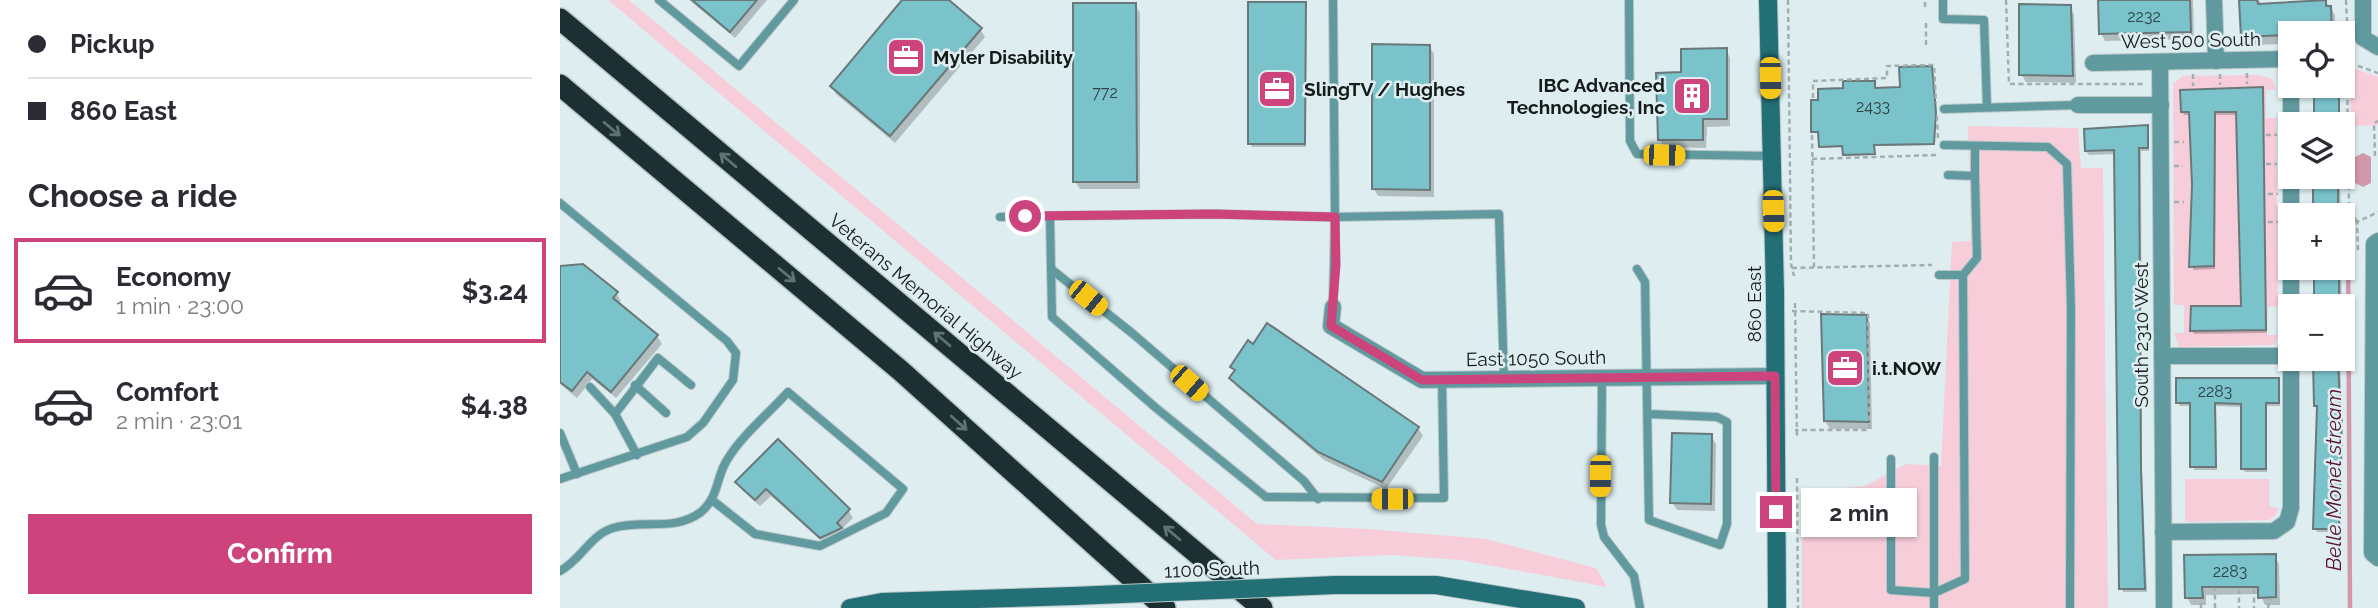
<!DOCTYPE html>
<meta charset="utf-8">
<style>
:root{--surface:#fff;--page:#f2f2f3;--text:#2b2b33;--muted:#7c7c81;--line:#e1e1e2;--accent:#cd447d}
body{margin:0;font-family:Raleway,sans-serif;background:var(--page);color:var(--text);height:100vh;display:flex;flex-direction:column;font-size:26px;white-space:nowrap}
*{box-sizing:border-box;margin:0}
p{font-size:23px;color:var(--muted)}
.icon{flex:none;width:38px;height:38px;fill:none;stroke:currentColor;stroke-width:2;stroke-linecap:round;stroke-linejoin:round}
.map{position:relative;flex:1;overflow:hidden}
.panel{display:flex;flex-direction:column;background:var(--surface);width:560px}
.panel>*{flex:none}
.guide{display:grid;align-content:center;height:154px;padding:0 28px;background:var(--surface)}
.controls{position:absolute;left:1718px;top:21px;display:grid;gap:14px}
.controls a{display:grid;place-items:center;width:77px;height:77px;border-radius:0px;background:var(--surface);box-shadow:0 2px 5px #0004;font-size:35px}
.end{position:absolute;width:32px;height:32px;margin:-16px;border:9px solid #cd447d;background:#fff;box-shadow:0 0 0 4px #fff}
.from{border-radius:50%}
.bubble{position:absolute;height:49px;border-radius:0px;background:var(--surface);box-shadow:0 2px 5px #0004;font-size:23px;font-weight:700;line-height:49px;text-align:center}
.car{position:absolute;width:21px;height:42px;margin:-21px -10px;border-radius:9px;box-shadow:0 0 5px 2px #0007;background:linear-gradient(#f5c518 24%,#345 0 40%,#f5c518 0 76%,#345 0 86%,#f5c518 0)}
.guide b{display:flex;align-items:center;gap:24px;height:66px;font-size:26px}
.guide b+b{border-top:2px solid var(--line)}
.guide i{width:18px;height:18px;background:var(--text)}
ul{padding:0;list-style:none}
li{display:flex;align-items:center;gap:21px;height:105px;margin:0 14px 10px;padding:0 14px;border:4px solid transparent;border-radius:0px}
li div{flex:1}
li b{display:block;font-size:26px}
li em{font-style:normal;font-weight:700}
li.current{border-color:var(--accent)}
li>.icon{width:63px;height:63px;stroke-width:1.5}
h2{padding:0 28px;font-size:32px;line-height:84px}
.action{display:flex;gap:14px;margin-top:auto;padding:14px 28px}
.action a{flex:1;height:80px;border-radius:0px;background:var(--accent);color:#fff;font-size:28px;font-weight:700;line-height:80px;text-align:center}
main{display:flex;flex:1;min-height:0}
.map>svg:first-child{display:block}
.green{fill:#f7cdd9}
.water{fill:#d297aa}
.shadow{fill:#0003}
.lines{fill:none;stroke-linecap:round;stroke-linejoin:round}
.stream{stroke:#d297aa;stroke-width:4.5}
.building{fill:#7ac3cb;stroke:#6b787a;stroke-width:2}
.lane-casing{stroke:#bac7c9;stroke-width:10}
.street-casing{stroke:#bac7c9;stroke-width:18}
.secondary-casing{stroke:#bac7c9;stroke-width:20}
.highway-casing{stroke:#bac7c9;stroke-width:24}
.path{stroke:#a2aeaf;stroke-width:2.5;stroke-dasharray:5 3.5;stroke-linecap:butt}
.lane{stroke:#609a9f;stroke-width:8}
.street{stroke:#609a9f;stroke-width:16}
.secondary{stroke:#236f76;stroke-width:18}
.highway{stroke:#1c3033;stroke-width:21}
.secondary-bridge-casing{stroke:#bac7c9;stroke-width:20;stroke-linecap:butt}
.secondary-bridge{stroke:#236f76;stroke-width:18}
.oneway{stroke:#607275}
.route{stroke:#cd447d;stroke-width:9}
.labels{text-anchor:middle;stroke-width:5;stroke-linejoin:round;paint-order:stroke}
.number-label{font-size:16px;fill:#2e4447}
.street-label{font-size:19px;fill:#151a1b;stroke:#deedef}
.poi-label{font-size:19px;font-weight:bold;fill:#151a1b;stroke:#deedef;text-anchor:start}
.water-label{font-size:21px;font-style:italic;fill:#581331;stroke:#deedef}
</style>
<main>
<section class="panel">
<div class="guide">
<b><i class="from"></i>Pickup</b>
<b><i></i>860 East</b>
</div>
<h2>Choose a ride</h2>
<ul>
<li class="current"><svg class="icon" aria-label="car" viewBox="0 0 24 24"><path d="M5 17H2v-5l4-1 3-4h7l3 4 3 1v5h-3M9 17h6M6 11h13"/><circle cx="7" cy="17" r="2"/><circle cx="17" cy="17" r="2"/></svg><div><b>Economy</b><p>1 min · 23:00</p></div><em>$3.24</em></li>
<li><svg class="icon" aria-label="car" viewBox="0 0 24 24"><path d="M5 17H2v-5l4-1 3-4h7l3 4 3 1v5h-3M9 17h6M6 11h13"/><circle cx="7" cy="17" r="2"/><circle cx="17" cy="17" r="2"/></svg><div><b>Comfort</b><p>2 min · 23:01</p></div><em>$4.38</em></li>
</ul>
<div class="action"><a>Confirm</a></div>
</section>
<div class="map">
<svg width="1818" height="608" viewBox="0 0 1818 608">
<rect width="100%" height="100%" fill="#deedef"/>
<!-- green -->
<g class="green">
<polygon points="48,0 69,0 697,524 808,529 926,539 1036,568 1047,587 900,560 831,555 716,560"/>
<polygon points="1790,67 1818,77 1818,125 1791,126"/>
<polygon points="1699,75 1712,79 1716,90 1706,90 1706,118 1716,118 1718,306 1708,307 1707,335 1718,335 1716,342 1711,345 1619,347 1614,333 1624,333 1624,305 1614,305 1613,84 1623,76"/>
<polygon points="1408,126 1518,128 1521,168 1543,168 1548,608 1242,608 1242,493 1305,486 1346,464 1381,466 1392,242 1411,241"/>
<polygon points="1625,479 1709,479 1709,506 1718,508 1716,515 1709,520 1625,522"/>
</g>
<!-- water -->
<polygon class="water" points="1803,153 1811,157 1811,183 1803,187 1795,183 1795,157"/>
<!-- shadow -->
<g class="shadow">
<polygon points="129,0 207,0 175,38"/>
<polygon points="344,0 386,0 420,29 425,37 335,143 276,94 272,86"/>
<polygon points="1540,0 1633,0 1634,39 1545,41 1541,33"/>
<polygon points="1681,0 1699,0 1701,4 1755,5 1755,0 1765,0 1775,15 1775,33 1731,33 1731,44 1687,45 1682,37"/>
<polygon points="745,4 746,147 692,147 690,143"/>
<polygon points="575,5 580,13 580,189 520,189 515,181"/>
<polygon points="1510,7 1514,15 1516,83 1466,82 1461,74"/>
<polygon points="869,46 874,54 874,197 818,196 814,189"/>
<polygon points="1166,50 1170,58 1170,126 1147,127 1146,148 1104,147 1099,139 1123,74"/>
<polygon points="1372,69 1376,114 1374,145 1314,146 1314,155 1285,156 1284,147 1261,148 1260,133 1253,132 1314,89 1342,89"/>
<rect x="1755" y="86" width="25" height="38"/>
<polygon points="1702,89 1707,333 1634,334 1632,330 1683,307 1678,115 1656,115 1655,269 1633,270 1631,115 1624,115 1622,112"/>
<polygon points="1587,127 1589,151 1581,151 1582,473 1587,592 1563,592 1556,154 1529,155 1526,151"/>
<polygon points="1755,177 1780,177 1781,215 1755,215"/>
<polygon points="1755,268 1781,268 1782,306 1755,306"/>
<polygon points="0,270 56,293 61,301 58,304 97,336 102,344 56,398 32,379 17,398 0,384"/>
<polygon points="1306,316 1310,324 1312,429 1270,429 1265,421"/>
<polygon points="1754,359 1780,359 1783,443 1780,532 1757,532 1755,528 1759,433"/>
<polygon points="673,367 858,428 863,436 826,489 764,460 676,386 671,378 675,372"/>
<polygon points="1718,380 1720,406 1707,406 1707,472 1685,472 1683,469 1683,407 1656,406 1657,470 1634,470 1632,406 1620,406 1618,403"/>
<polygon points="1151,436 1156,444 1155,511 1117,510 1112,502"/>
<polygon points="218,441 288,510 293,518 281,530 285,536 266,545 211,496 200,506 182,490 177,482"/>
<polygon points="1715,556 1719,564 1720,605 1705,605 1700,594 1646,595 1646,605 1631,605 1627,597 1626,557"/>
</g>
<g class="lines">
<!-- stream -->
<polyline class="stream" points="1788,226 1790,608"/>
</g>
<!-- building -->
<g class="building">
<polygon points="132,0 197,0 170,32"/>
<polygon points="342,0 389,0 422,28 330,136 270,86"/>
<polygon points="1538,0 1630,0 1631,32 1539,34"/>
<polygon points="1679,0 1697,0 1698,4 1766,0 1766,6 1771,6 1772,33 1681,37"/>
<polygon points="688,2 746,2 745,144 688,144"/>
<polygon points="513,3 576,3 577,182 513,182"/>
<polygon points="1459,4 1511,5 1513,76 1459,75"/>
<polygon points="812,44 870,45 870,190 812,189"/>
<polygon points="1167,48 1167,119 1143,119 1143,140 1098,140 1096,73 1121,72 1121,49"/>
<polygon points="1372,66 1376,112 1374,144 1314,145 1315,154 1283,155 1282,146 1259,147 1258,132 1251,132 1251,100 1258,100 1258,89 1283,88 1283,81 1315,81 1315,88 1340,87 1339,67"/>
<rect x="1754" y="86" width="25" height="34"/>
<polygon points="1703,87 1706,330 1630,331 1631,306 1681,306 1676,112 1655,112 1654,266 1629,267 1632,185 1629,112 1621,112 1620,90"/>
<polygon points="1588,125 1588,148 1579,148 1581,468 1585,589 1559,589 1554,150 1525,151 1524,129"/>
<rect x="1753" y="177" width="25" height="38"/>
<polygon points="23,264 58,292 53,298 98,335 51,392 27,372 12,391 0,382 0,266"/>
<rect x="1754" y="268" width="25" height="38"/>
<polygon points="1261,314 1307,315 1309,422 1264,421"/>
<polygon points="707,323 859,427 822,482 758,452 669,378 675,370 670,367 688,340 693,344"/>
<polygon points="1753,359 1778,359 1780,410 1782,410 1779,529 1753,529 1757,406 1754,406"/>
<polygon points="1616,378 1719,378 1719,403 1706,403 1706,469 1681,469 1681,404 1655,403 1656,467 1630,467 1630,403 1616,403"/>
<polygon points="1112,433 1152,434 1151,504 1110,503"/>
<polygon points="218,439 290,509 277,523 282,528 260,538 206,489 195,500 175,482"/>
<polygon points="1716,554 1716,597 1698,598 1698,587 1642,587 1643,598 1625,598 1624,555"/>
</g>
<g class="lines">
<defs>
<g id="lane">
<polyline points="99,0 179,66 234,0"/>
<polyline points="1069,0 1070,141 1077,154 1211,156"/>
<polyline points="1383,0 1383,19 1424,20 1427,107"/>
<polyline points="1384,109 1518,105"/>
<polyline points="1384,145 1488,147 1507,164 1511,308 1510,608"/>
<polyline points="1415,147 1415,176"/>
<polyline points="1388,175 1415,176 1417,258 1403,275"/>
<polyline points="0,203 167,341 176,353 173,380 143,423 127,437 0,479"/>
<polyline points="490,216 653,214 775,217 773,0"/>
<polyline points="440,217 490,216 492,317 596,408 706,497 884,498 882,380"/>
<polyline points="491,269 572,333 744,481 758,499"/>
<polyline points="1077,269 1085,282 1089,520 1160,545 1167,524 1167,422 1157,417 1088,414"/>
<polyline points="773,307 775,217 939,214 944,380"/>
<polyline points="1042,379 1041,525 1044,537 1074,576 1080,608"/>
<polyline points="75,385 106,413"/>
<polyline points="30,387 55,414 77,455"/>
<polyline points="55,414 98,358 131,385"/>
<polyline points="0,433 17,474"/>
<polyline points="1374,457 1374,608"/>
<polyline points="1331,459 1331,590 1374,593 1405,579 1403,275 1379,275"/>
<path d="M0,571c21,-11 30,-36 53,-43 30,-9 62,4 88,-16 18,-15 15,-35 26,-52 15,-25 41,-46 61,-68l115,97 -17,24 -66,33 -65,-12 -43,-34"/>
</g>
<g id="street">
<polyline points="1654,0 1656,61"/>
<polyline points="1803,0 1803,38 1818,47"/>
<polyline points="1600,62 1604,608"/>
<polyline points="1533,63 1731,59"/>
<polyline points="1518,105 1601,105"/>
<polyline points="1818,241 1814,244 1812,553 1818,558"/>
<polyline points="773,307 771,326 862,380 1215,376"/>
<polyline points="1602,356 1730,356"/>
<polyline points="1603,532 1714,531 1727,522 1731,508 1731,59"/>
</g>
<g id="secondary">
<polyline points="1208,0 1215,293 1217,608"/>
<polyline points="775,585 876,585 1016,608"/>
<polyline points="290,608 322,602 513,596"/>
</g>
<g id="highway">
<polyline points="0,19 702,608"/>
<polyline points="0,85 341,371 605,608"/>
</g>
</defs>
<!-- lane casing -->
<use href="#lane" class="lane-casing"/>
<!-- street casing -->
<use href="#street" class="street-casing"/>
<!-- secondary casing -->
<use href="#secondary" class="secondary-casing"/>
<!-- highway casing -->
<use href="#highway" class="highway-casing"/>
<!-- path -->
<g class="path">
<polyline points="1228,0 1231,264 1234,276"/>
<polyline points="1446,0 1449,84 1586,84"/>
<polyline points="1786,0 1787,21"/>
<polyline points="1365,7 1365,0"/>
<polyline points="1366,23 1366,46"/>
<polyline points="1790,63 1818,73"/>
<polyline points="1783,65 1790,63 1791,48"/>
<polyline points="1787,66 1789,207 1797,222"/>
<polyline points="1687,73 1687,84"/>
<polyline points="1633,74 1633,86"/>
<polyline points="1660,74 1660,85"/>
<polyline points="1253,98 1253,81 1327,78 1327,66 1374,65 1376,103"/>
<polyline points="1377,116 1378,138"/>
<polyline points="1252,135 1254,267"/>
<polyline points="1706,135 1717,135"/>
<polyline points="1614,142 1624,142"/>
<polyline points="1815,156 1814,123 1818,121"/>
<polyline points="1252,159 1378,155"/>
<polyline points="1706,164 1717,164"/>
<polyline points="1614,166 1623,166"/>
<polyline points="1708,194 1718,194"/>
<polyline points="1614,202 1624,202"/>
<polyline points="1708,222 1718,222"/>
<polyline points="1798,250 1797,222 1818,212"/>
<polyline points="1232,268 1372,265"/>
<polyline points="1235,303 1237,438"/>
<polyline points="1232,311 1308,313 1309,430 1235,430"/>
<polyline points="1237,478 1238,608"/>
<polyline points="1679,589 1679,608"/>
<polyline points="1694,589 1694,608"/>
<polyline points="1641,608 1641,599"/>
<polyline points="1655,608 1655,589"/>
<polyline points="1708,608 1710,599"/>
</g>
<!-- lane -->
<use href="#lane" class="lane"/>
<!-- street -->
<use href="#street" class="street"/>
<!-- secondary -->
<use href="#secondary" class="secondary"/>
<!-- highway -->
<use href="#highway" class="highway"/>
<defs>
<polyline id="secondary-bridge" points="513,596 775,585"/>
</defs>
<!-- secondary-bridge casing -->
<use href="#secondary-bridge" class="secondary-bridge-casing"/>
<!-- secondary-bridge -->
<use href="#secondary-bridge" class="secondary-bridge"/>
</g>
<!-- one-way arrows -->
<defs><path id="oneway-shaft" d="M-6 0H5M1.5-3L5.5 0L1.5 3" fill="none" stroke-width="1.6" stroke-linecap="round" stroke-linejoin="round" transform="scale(1.75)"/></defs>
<g class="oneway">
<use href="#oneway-shaft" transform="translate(52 129) rotate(40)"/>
<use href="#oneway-shaft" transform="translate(168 160) rotate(-140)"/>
<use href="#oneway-shaft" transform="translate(227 275) rotate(40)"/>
<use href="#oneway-shaft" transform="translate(382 339) rotate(-140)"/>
<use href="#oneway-shaft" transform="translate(399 423) rotate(42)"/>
<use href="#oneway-shaft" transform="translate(612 533) rotate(-140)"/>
</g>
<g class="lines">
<!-- route -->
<polyline class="route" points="465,216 653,214 775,217 776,265 771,326 862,380 1215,376 1216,512"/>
</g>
<!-- icons -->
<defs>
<symbol id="office-square" viewBox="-11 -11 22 22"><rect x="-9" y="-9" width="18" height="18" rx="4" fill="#cd447d" stroke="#deedef"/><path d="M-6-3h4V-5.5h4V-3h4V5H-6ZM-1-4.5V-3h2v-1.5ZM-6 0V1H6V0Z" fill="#fff"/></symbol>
<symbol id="building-square" viewBox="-11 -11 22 22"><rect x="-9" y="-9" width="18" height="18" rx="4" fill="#cd447d" stroke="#deedef"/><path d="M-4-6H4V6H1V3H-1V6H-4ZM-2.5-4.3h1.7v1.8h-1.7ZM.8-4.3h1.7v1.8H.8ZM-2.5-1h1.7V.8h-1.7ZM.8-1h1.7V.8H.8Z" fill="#fff"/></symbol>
</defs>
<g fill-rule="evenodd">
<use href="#office-square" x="324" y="35" width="44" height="44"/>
<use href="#office-square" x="695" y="67" width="44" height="44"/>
<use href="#building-square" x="1110" y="74" width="44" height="44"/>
<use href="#office-square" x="1263" y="346" width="44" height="44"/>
</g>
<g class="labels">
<!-- number labels -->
<g class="number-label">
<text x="1584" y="22">2232</text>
<text x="545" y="98">772</text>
<text x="1313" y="112">2433</text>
<text x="1655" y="397">2283</text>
<text x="1670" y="577">2283</text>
</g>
<!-- street labels -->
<g class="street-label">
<text transform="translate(1631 40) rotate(-1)" y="7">West 500 South</text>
<text transform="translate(366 296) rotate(40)" y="7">Veterans Memorial Highway</text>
<text transform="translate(1194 304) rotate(-90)" y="7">860 East</text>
<text transform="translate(1581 335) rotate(-90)" y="7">South 2310 West</text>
<text transform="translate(976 358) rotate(-1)" y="7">East 1050 South</text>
<text transform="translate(652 569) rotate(-2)" y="7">1100 South</text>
</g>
<!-- poi labels -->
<g class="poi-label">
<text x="373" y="64">Myler Disability</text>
<text x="1105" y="92" text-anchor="end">IBC Advanced<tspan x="1105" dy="22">Technologies, Inc</tspan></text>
<text x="744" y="96">SlingTV / Hughes</text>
<text x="1312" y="375">i.t.NOW</text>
</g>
<!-- water labels -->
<g class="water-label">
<text transform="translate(1774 480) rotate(-90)" y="7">Belle Monet stream</text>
</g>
</g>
</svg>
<div class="controls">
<a><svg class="icon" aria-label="locate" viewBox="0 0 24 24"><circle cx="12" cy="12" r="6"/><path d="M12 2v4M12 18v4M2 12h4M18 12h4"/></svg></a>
<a><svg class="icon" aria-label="layers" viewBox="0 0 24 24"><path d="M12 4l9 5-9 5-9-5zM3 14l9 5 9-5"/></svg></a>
<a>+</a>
<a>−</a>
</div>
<i class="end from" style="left:465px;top:216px"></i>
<i class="end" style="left:1216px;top:512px"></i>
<div class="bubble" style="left:1241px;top:488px;width:116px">2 min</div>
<i class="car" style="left:1210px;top:78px;rotate:179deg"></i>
<i class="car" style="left:1104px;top:155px;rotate:91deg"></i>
<i class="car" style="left:1213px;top:211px;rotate:178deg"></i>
<i class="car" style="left:528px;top:298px;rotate:129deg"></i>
<i class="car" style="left:629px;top:383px;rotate:131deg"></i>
<i class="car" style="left:1040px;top:476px;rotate:181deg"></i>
<i class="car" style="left:832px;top:499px;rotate:270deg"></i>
</div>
</main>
